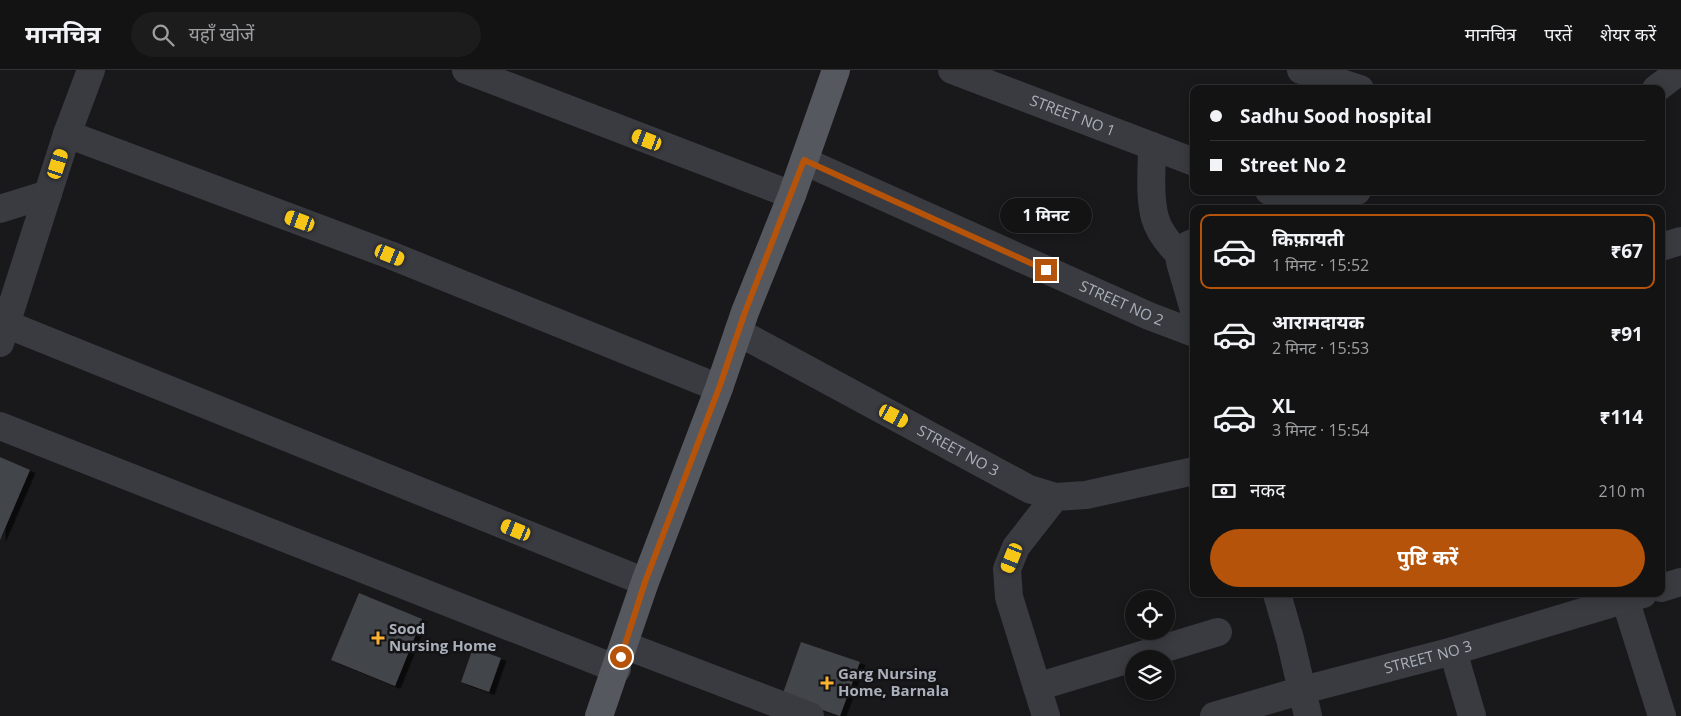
<!DOCTYPE html>
<html lang="hi">
<meta charset="utf-8">
<style>
:root{--surface:#131314;--page:#1c1c1d;--text:#f1f3f6;--muted:#9d9ea0;--line:#323234;--accent:#b45309}
body{margin:0;font-family:"Open Sans","Noto Sans Devanagari",sans-serif;background:var(--page);color:var(--text);height:100vh;display:flex;flex-direction:column;font-size:19px;white-space:nowrap}
*{box-sizing:border-box;margin:0}
p{font-size:16px;color:var(--muted)}
.icon{flex:none;width:28px;height:28px;fill:none;stroke:currentColor;stroke-width:2;stroke-linecap:round;stroke-linejoin:round}
.map{position:relative;flex:1;overflow:hidden}
.drawer{position:absolute;left:1190px;top:135px;width:475px;height:392px;display:flex;flex-direction:column;background:var(--surface);border-radius:10px;box-shadow:0 2px 12px #0003,0 0 0 1px var(--line)}
.drawer>*{flex:none}
.banner{position:absolute;left:1190px;top:15px;width:475px;height:110px;border-radius:10px;box-shadow:0 2px 12px #0003,0 0 0 1px var(--line);display:grid;align-content:center;height:110px;padding:0 20px;background:var(--surface)}
.tools{position:absolute;left:1125px;top:520px;display:grid;gap:10px}
.tools a{display:grid;place-items:center;width:50px;height:50px;border-radius:50%;background:var(--surface);box-shadow:0 2px 12px #0003,0 0 0 1px var(--line);font-size:25px}
.end{position:absolute;width:22px;height:22px;margin:-11px;border:6px solid #b45309;background:#fff;box-shadow:0 0 0 2px #fff}
.from{border-radius:50%}
.bubble{position:absolute;height:35px;border-radius:18px;background:var(--surface);box-shadow:0 2px 12px #0003,0 0 0 1px var(--line);font-size:16px;font-weight:700;line-height:35px;text-align:center}
.car{position:absolute;width:15px;height:30px;margin:-15px -8px;border-radius:6px;box-shadow:0 0 4px 1px #0007;background:linear-gradient(#f5c518 24%,#345 0 40%,#f5c518 0 76%,#345 0 86%,#f5c518 0)}
.banner b{display:flex;align-items:center;gap:18px;height:48px;font-size:19px}
.banner b+b{border-top:1px solid var(--line)}
.banner i{width:12px;height:12px;background:var(--text)}
ul{padding:9px 0 0;list-style:none}
li{display:flex;align-items:center;gap:15px;height:75px;margin:0 10px 8px;padding:0 10px;border:2px solid transparent;border-radius:10px}
li div{flex:1}
li b{display:block;font-size:19px}
li em{font-style:normal;font-weight:700}
li.selected{border-color:var(--accent)}
li>.icon{width:45px;height:45px;stroke-width:1.5}
.pay{display:flex;align-items:center;gap:12px;height:55px;padding:0 20px;font-size:19px}
.pay p{margin-inline-start:auto}
.primary-button{display:flex;gap:10px;margin-top:auto;padding:10px 20px}
.primary-button a{flex:1;height:58px;border-radius:30px;background:var(--accent);color:#fff;font-size:20px;font-weight:700;line-height:58px;text-align:center}
header{display:flex;align-items:center;gap:30px;box-sizing:border-box;height:70px;padding:0 25px;background:var(--surface);border-bottom:1px solid var(--line)}
header strong{font-size:24px}
nav{display:flex;gap:28px;margin-inline-start:auto;font-size:18px}
.search{width:350px;height:45px;background:var(--page);display:flex;align-items:center;gap:12px;box-sizing:border-box;padding:0 18px;border-radius:28px;color:var(--muted);font-size:19px}
.map>svg:first-child{display:block}
.building{fill:#434448;filter:url(#shadow)}
.lines{fill:none;stroke-linecap:round;stroke-linejoin:round}
.minor{stroke:#393b40;stroke-width:28}
.major{stroke:#55585f;stroke-width:28}
.route{stroke:#b45309;stroke-width:6}
.poi-dot{fill:#fcb230;stroke:#141416;stroke-width:2}
.labels{text-anchor:middle;stroke-width:5;stroke-linejoin:round;paint-order:stroke}
.street-label{font-size:15px;fill:#aab0bb;stroke:#141416}
.poi-label{font-size:15px;font-weight:bold;fill:#aab0bb;stroke:#141416;text-anchor:start}
</style>
<header>
<strong>मानचित्र</strong>
<div class="search"><svg class="icon" aria-label="search" viewBox="0 0 24 24"><circle cx="10" cy="10" r="6"/><path d="M15 15l6 6"/></svg>यहाँ खोजें</div>
<nav><a>मानचित्र</a><a>परतें</a><a>शेयर करें</a></nav>
</header>
<div class="map">
<svg width="1681" height="646" viewBox="0 0 1681 646">
<defs>
<filter id="shadow"><feDropShadow dx="5.5" dy="3" stdDeviation="0" flood-color="#0009"/></filter>
</defs>
<rect width="100%" height="100%" fill="#19191b"/>
<!-- building -->
<g class="building">
<polygon points="0,387 30,400 0,470"/>
<polygon points="359,523 422,549 395,616 331,590"/>
<polygon points="801,572 860,592 840,646 782,626"/>
<polygon points="473,578 501,588 489,622 461,612"/>
</g>
<g class="lines">
<!-- minor -->
<g class="minor">
<polyline points="466,0 792,125"/>
<path id="s1" d="M952,0l242,92"/>
<polyline points="1301,0 1360,19"/>
<polyline points="1656,19 1681,0"/>
<polyline points="67,64 390,185 719,318"/>
<path d="M1152,76c0,23 -3,49 3,72 4,14 13,25 24,36"/>
<path id="s2" d="M804,91l345,155 45,17"/>
<polyline points="1269,121 1308,138"/>
<polyline points="0,139 48,124"/>
<polyline points="1305,139 1357,121"/>
<path d="M1193,173c-11,4 -15,8 -13,19l14,48"/>
<polyline points="1661,177 1681,171"/>
<polyline points="6,254 645,512"/>
<path id="s3" d="M738,262l291,157 26,8 31,-2 108,-24"/>
<polyline points="0,273 67,64 91,0"/>
<polyline points="0,356 617,599"/>
<polyline points="1661,518 1681,512"/>
<polyline points="1277,524 1290,569 1308,646"/>
<polyline points="1625,529 1662,646"/>
<polyline points="624,575 810,646"/>
<polyline points="1453,581 1472,646"/>
<polyline points="1037,617 1218,562"/>
<polyline points="1046,646 1009,527 1007,499 1016,477 1055,427"/>
<path id="s4" d="M1214,646l89,-26 150,-39 190,-57"/>
</g>
<!-- major -->
<polyline class="major" points="599,646 645,512 719,318 745,242 792,125 836,0"/>
</g>
<g class="lines">
<!-- route -->
<polyline class="route" points="621,587 645,512 719,318 745,242 804,90 1046,200"/>
</g>
<!-- markers -->
<g class="poi-dot">
<path d="M375.5 560.5h5v5h5v5h-5v5h-5v-5h-5v-5h5z"/>
<path d="M824.5 605.5h5v5h5v5h-5v5h-5v-5h-5v-5h5z"/>
</g>
<g class="labels">
<!-- street labels -->
<g class="street-label">
<text dy="5" stroke="none"><textPath href="#s1" startOffset="129">STREET NO 1</textPath></text>
<text dy="5" stroke="none"><textPath href="#s2" startOffset="348">STREET NO 2</textPath></text>
<text dy="5" stroke="none"><textPath href="#s3" startOffset="250">STREET NO 3</textPath></text>
<text dy="5" stroke="none"><textPath href="#s4" startOffset="222">STREET NO 3</textPath></text>
</g>
<!-- poi labels -->
<g class="poi-label">
<text x="389" y="564">Sood<tspan x="389" dy="17">Nursing Home</tspan></text>
<text x="838" y="609">Garg Nursing<tspan x="838" dy="17">Home, Barnala</tspan></text>
</g>
</g>
</svg>
<div class="tools">
<a><svg class="icon" aria-label="locate" viewBox="0 0 24 24"><circle cx="12" cy="12" r="6"/><path d="M12 2v4M12 18v4M2 12h4M18 12h4"/></svg></a>
<a><svg class="icon" aria-label="layers" viewBox="0 0 24 24"><path d="M12 4l9 5-9 5-9-5zM3 14l9 5 9-5"/></svg></a>
</div>
<i class="end from" style="left:621px;top:587px"></i>
<i class="end" style="left:1046px;top:200px"></i>
<div class="bubble" style="left:1000px;top:128px;width:92px">1 मिनट</div>
<i class="car" style="left:647px;top:70px;rotate:291deg"></i>
<i class="car" style="left:58px;top:94px;rotate:18deg"></i>
<i class="car" style="left:300px;top:151px;rotate:290deg"></i>
<i class="car" style="left:390px;top:185px;rotate:112deg"></i>
<i class="car" style="left:894px;top:346px;rotate:118deg"></i>
<i class="car" style="left:516px;top:460px;rotate:292deg"></i>
<i class="car" style="left:1012px;top:488px;rotate:202deg"></i>
<div class="banner">
<b><i class="from"></i>Sadhu Sood hospital</b>
<b><i></i>Street No 2</b>
</div>
<section class="drawer">
<ul>
<li class="selected"><svg class="icon" aria-label="car" viewBox="0 0 24 24"><path d="M5 17H2v-5l4-1 3-4h7l3 4 3 1v5h-3M9 17h6M6 11h13"/><circle cx="7" cy="17" r="2"/><circle cx="17" cy="17" r="2"/></svg><div><b>किफ़ायती</b><p>1 मिनट · 15:52</p></div><em>₹67</em></li>
<li><svg class="icon" aria-label="car" viewBox="0 0 24 24"><path d="M5 17H2v-5l4-1 3-4h7l3 4 3 1v5h-3M9 17h6M6 11h13"/><circle cx="7" cy="17" r="2"/><circle cx="17" cy="17" r="2"/></svg><div><b>आरामदायक</b><p>2 मिनट · 15:53</p></div><em>₹91</em></li>
<li><svg class="icon" aria-label="car" viewBox="0 0 24 24"><path d="M5 17H2v-5l4-1 3-4h7l3 4 3 1v5h-3M9 17h6M6 11h13"/><circle cx="7" cy="17" r="2"/><circle cx="17" cy="17" r="2"/></svg><div><b>XL</b><p>3 मिनट · 15:54</p></div><em>₹114</em></li>
</ul>
<div class="pay"><svg class="icon" aria-label="cash" viewBox="0 0 24 24"><path d="M3 7h18v10H3z"/><circle cx="12" cy="12" r="2"/></svg>नकद<p>210 m</p></div>
<div class="primary-button"><a>पुष्टि करें</a></div>
</section>
</div>
